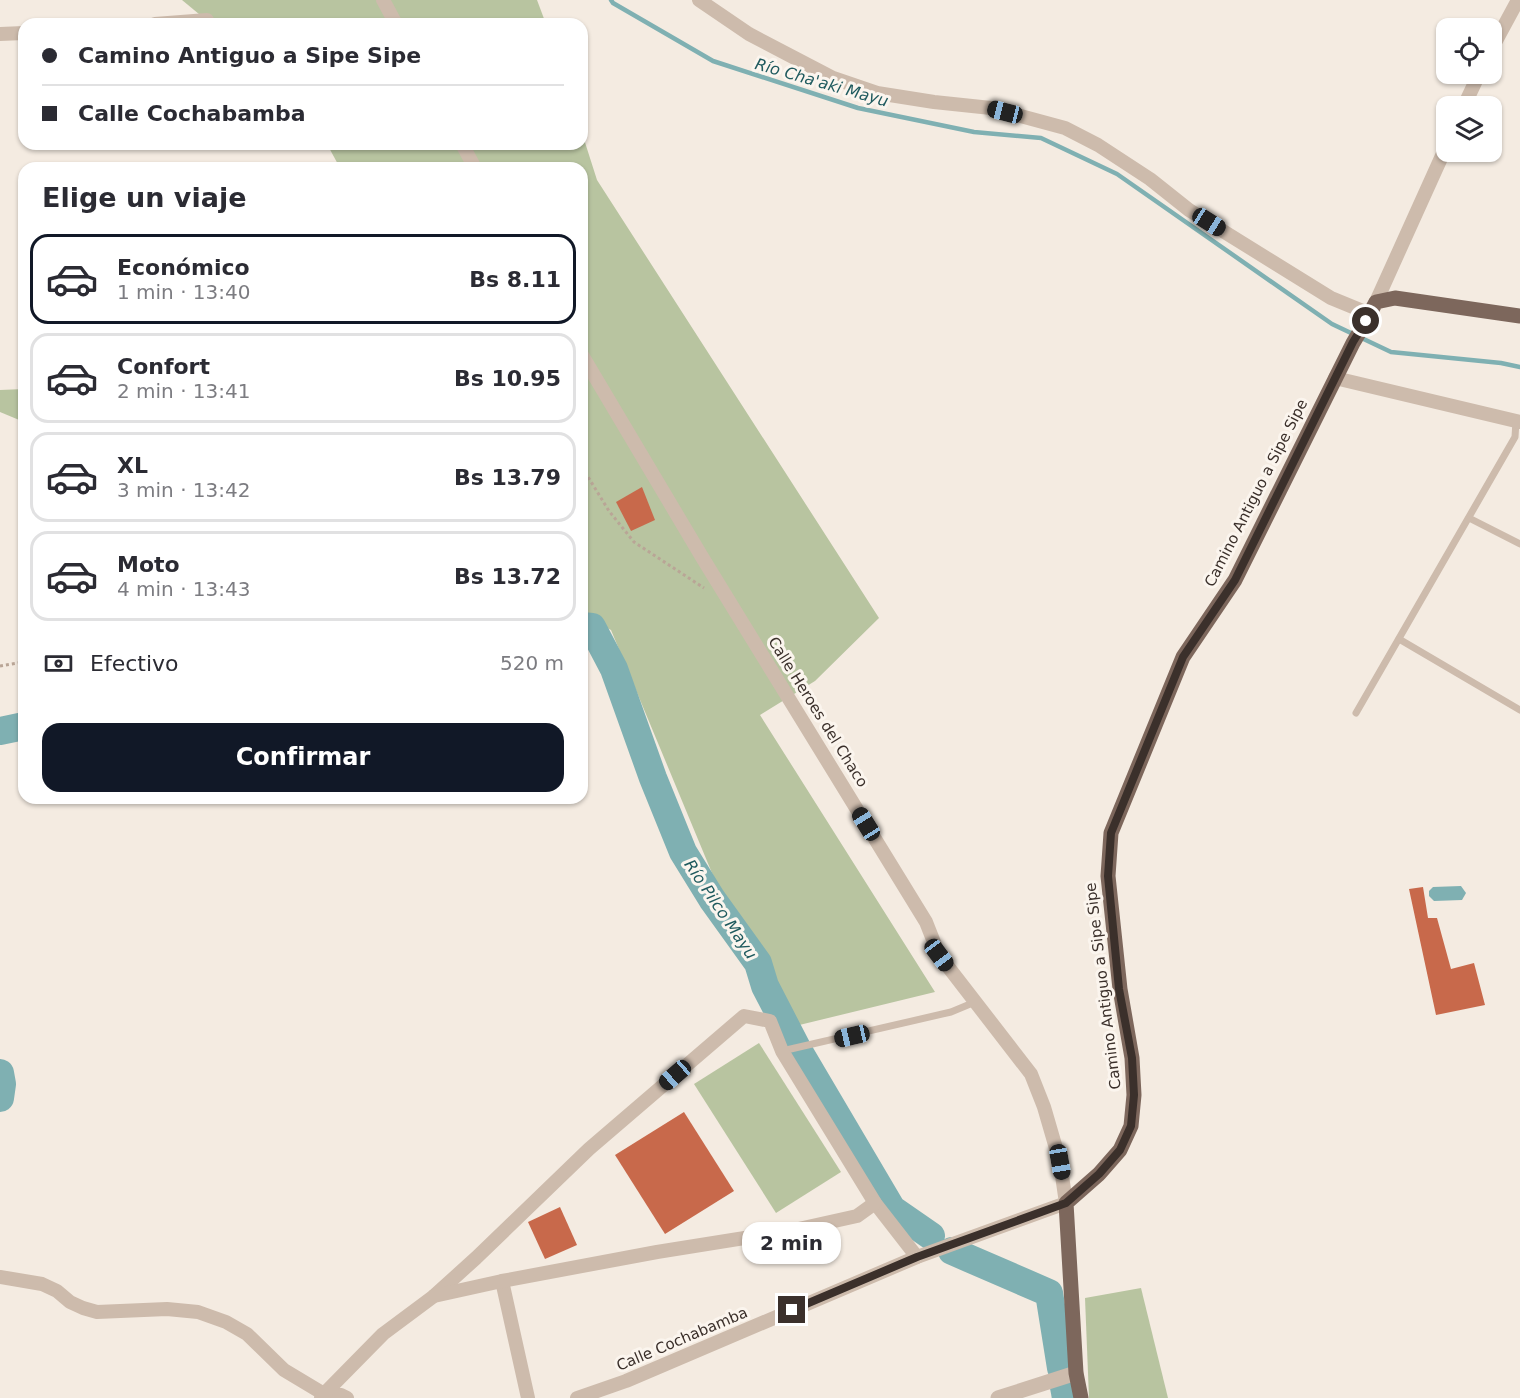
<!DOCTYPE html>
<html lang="es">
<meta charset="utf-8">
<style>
:root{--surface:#fff;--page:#f2f2f3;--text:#2b2b33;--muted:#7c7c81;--line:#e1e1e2;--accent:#111827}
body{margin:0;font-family:"DejaVu Sans",sans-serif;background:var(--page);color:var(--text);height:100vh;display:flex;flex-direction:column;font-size:22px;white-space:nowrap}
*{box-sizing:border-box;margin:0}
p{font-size:20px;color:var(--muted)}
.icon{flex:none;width:33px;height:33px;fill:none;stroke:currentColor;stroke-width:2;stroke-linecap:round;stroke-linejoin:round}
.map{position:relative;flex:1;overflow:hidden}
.sheet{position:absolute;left:18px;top:162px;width:570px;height:642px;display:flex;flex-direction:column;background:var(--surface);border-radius:18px;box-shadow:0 2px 4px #0004}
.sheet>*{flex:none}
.hud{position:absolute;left:18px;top:18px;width:570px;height:132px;border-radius:18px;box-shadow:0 2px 4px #0004;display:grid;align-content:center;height:132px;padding:0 24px;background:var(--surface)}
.controls{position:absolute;left:1436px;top:18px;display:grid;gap:12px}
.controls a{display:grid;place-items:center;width:66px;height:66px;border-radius:12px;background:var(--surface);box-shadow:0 2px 4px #0004;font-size:30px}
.end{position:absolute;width:27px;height:27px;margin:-14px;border:8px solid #3b302b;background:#fff;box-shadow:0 0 0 3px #fff}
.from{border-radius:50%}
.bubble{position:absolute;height:42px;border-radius:18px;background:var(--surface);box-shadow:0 2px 4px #0004;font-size:20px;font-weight:700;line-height:42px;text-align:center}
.car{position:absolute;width:18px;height:36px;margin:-18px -9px;border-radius:8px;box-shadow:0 0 4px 2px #0007;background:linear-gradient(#222 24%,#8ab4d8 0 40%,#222 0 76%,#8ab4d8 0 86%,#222 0)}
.hud b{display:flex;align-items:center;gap:21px;height:57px;font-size:22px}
.hud b+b{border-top:2px solid var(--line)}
.hud i{width:15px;height:15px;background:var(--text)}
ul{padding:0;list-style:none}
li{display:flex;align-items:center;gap:18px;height:90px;margin:0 12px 9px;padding:0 12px;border:3px solid var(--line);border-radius:18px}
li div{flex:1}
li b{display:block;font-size:22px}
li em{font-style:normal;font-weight:700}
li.selected{border-color:var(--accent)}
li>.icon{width:54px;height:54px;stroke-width:1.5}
h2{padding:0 24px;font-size:27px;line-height:72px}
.pay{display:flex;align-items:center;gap:15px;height:66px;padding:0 24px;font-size:22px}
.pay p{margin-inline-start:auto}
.button{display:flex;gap:12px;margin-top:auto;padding:12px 24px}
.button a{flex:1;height:69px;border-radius:18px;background:var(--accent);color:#fff;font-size:24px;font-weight:700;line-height:69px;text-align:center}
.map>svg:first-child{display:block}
.green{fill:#b8c4a0}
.water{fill:#7fb0b2}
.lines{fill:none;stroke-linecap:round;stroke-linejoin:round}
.stream{stroke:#7fb0b2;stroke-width:4.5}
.river{stroke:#7fb0b2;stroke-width:28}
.building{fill:#c8694b}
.path{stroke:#b9a596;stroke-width:3;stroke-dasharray:3 3;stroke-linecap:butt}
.service{stroke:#cdbbac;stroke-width:7}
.minor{stroke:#cdbbac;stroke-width:14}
.tertiary{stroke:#cdbbac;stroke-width:15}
.primary{stroke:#7d675c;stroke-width:15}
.route{stroke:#3b302b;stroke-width:8}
.labels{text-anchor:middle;stroke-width:6;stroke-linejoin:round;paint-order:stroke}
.street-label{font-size:15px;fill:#3b302b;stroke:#fbf5ee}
.water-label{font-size:16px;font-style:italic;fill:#1f5a5e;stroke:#fbf5ee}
</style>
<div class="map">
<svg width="1520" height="1398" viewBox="0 0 1520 1398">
<rect width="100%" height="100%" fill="#f4ebe1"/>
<!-- green -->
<g class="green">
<polygon points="182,0 537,0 546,24 211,24"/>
<polygon points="582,133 597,180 879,618 815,681 760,715 935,992 787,1028 712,873 611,630 598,623 582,626 582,168 340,168 327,144 582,144"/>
<polygon points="24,389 24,422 0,412 0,390"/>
<polygon points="759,1043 841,1172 776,1213 694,1084"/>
<polygon points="1141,1288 1168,1398 1089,1398 1085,1298"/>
</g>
<!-- water -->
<polygon class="water" points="1461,886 1466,893 1462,900 1434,901 1429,896 1429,891 1433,887"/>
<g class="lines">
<!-- stream -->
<polyline class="stream" points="611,0 613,3 713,61 858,108 974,132 1041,138 1117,174 1332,324 1391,352 1501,363 1520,367"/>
<!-- river -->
<g class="river">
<polyline points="582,626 592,627 614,669 653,778 683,852 712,899 758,963 765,986 797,1048 892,1209 931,1236"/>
<polyline points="0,731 24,726"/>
<polyline points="0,1073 2,1084 0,1098"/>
<polyline points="952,1251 1049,1293 1061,1368"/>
<polyline points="1064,1387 1066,1398"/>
</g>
</g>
<!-- building -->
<g class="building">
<polygon points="642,487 655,520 631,531 616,502"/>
<polygon points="1423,887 1428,918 1437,918 1451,969 1474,963 1485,1005 1436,1015 1409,889"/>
<polygon points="684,1112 734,1191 665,1234 615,1155"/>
<polygon points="560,1207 577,1245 545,1259 528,1222"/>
</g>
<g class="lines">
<!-- path -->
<g class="path">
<polyline points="582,467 609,511 634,542 704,588"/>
<polyline points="0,666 24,662"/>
</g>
<!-- service -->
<g class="service">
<polyline points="1469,518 1520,544"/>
<polyline points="1399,639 1520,710"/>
<polyline points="1356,713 1515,437 1516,421"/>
<polyline points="782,1051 951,1012 975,1002"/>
</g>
<!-- minor -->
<g class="minor">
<polyline points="383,0 396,24"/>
<polyline points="699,0 749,34 833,78 877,93 934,102 991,108 1065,128 1098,145 1150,179 1189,210 1331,298 1370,314"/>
<polyline points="155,24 207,20"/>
<polyline points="0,34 24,33"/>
<polyline points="1491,50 1518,0"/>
<polyline points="1464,106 1479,74"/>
<polyline points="462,144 475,168"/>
<polyline points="1376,302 1446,147"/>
<polyline points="1335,378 1520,422"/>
<polyline points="0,1277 42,1284 57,1291 70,1302 83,1308 97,1312 167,1309 198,1312 226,1322 247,1334 284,1370 324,1394 341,1395 347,1398"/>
<polyline points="502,1281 528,1398"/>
<polyline points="434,1296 476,1258 589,1149 744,1016 770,1021 782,1051 875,1203 917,1257"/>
<polyline points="321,1398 324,1394 383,1334 434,1296 502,1281 657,1252 794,1230 857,1216 875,1203"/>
<polyline points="577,1398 626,1381 917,1257 1066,1203 1060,1162 1044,1107 1031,1074 939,955 926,922 702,557 582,355"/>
</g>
<!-- tertiary -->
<polyline class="tertiary" points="998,1398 1076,1373"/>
<!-- primary -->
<polyline class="primary" points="1081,1398 1076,1373 1066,1203 1099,1174 1120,1150 1131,1126 1134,1095 1132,1058 1120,989 1108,876 1111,833 1183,657 1235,580 1353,343 1366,321 1376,302 1395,298 1520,316"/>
</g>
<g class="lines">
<!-- route -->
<polyline class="route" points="792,1310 917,1257 1066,1203 1099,1174 1120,1150 1131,1126 1134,1095 1132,1058 1119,989 1108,876 1111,833 1183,657 1235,580 1353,342 1366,321"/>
</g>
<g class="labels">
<!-- street labels -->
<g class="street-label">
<text transform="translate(1256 493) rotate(-63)" y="5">Camino Antiguo a Sipe Sipe</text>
<text transform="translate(818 712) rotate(58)" y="5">Calle Heroes del Chaco</text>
<text transform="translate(1103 986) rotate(-97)" y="5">Camino Antiguo a Sipe Sipe</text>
<text transform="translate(682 1339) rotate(-23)" y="5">Calle Cochabamba</text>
</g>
<!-- water labels -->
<g class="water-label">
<text transform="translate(822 82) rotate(16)" y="6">Río Cha'aki Mayu</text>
<text transform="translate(721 909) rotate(56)" y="6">Río Pilco Mayu</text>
</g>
</g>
</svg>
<div class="controls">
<a><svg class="icon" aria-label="locate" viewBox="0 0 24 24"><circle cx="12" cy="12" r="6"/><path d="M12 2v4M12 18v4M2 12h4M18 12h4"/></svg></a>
<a><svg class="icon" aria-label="layers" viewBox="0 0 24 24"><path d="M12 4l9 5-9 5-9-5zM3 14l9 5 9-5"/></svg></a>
</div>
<i class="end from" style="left:1366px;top:321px"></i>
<i class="end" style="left:792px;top:1310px"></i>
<div class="bubble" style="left:742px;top:1222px;width:99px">2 min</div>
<i class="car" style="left:1005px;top:112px;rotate:284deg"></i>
<i class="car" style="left:1209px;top:222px;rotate:122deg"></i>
<i class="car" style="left:866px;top:824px;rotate:328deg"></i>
<i class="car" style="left:939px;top:955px;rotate:143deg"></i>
<i class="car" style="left:852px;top:1036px;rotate:257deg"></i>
<i class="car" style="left:675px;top:1075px;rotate:229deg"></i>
<i class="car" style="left:1060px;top:1162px;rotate:170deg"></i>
<div class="hud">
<b><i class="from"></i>Camino Antiguo a Sipe Sipe</b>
<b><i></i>Calle Cochabamba</b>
</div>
<section class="sheet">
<h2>Elige un viaje</h2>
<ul>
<li class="selected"><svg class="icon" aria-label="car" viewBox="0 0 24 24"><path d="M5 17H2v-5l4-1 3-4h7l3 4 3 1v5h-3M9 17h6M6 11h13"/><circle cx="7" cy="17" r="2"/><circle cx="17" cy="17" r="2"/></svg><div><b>Económico</b><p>1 min · 13:40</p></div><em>Bs 8.11</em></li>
<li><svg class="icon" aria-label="car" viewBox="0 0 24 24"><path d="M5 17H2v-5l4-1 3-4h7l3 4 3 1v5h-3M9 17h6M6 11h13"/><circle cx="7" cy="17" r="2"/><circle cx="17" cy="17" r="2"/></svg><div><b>Confort</b><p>2 min · 13:41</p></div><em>Bs 10.95</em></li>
<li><svg class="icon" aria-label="car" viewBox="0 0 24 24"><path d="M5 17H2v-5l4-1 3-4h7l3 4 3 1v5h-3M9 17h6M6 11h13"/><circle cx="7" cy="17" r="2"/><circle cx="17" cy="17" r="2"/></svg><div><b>XL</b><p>3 min · 13:42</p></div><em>Bs 13.79</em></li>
<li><svg class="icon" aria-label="car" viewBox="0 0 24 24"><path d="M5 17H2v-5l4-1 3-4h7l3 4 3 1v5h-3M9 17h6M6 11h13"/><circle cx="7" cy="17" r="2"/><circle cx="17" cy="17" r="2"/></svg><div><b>Moto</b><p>4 min · 13:43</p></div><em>Bs 13.72</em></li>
</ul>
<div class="pay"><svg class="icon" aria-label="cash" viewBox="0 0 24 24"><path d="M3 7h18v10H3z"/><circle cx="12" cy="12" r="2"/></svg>Efectivo<p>520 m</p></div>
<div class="button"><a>Confirmar</a></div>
</section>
</div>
